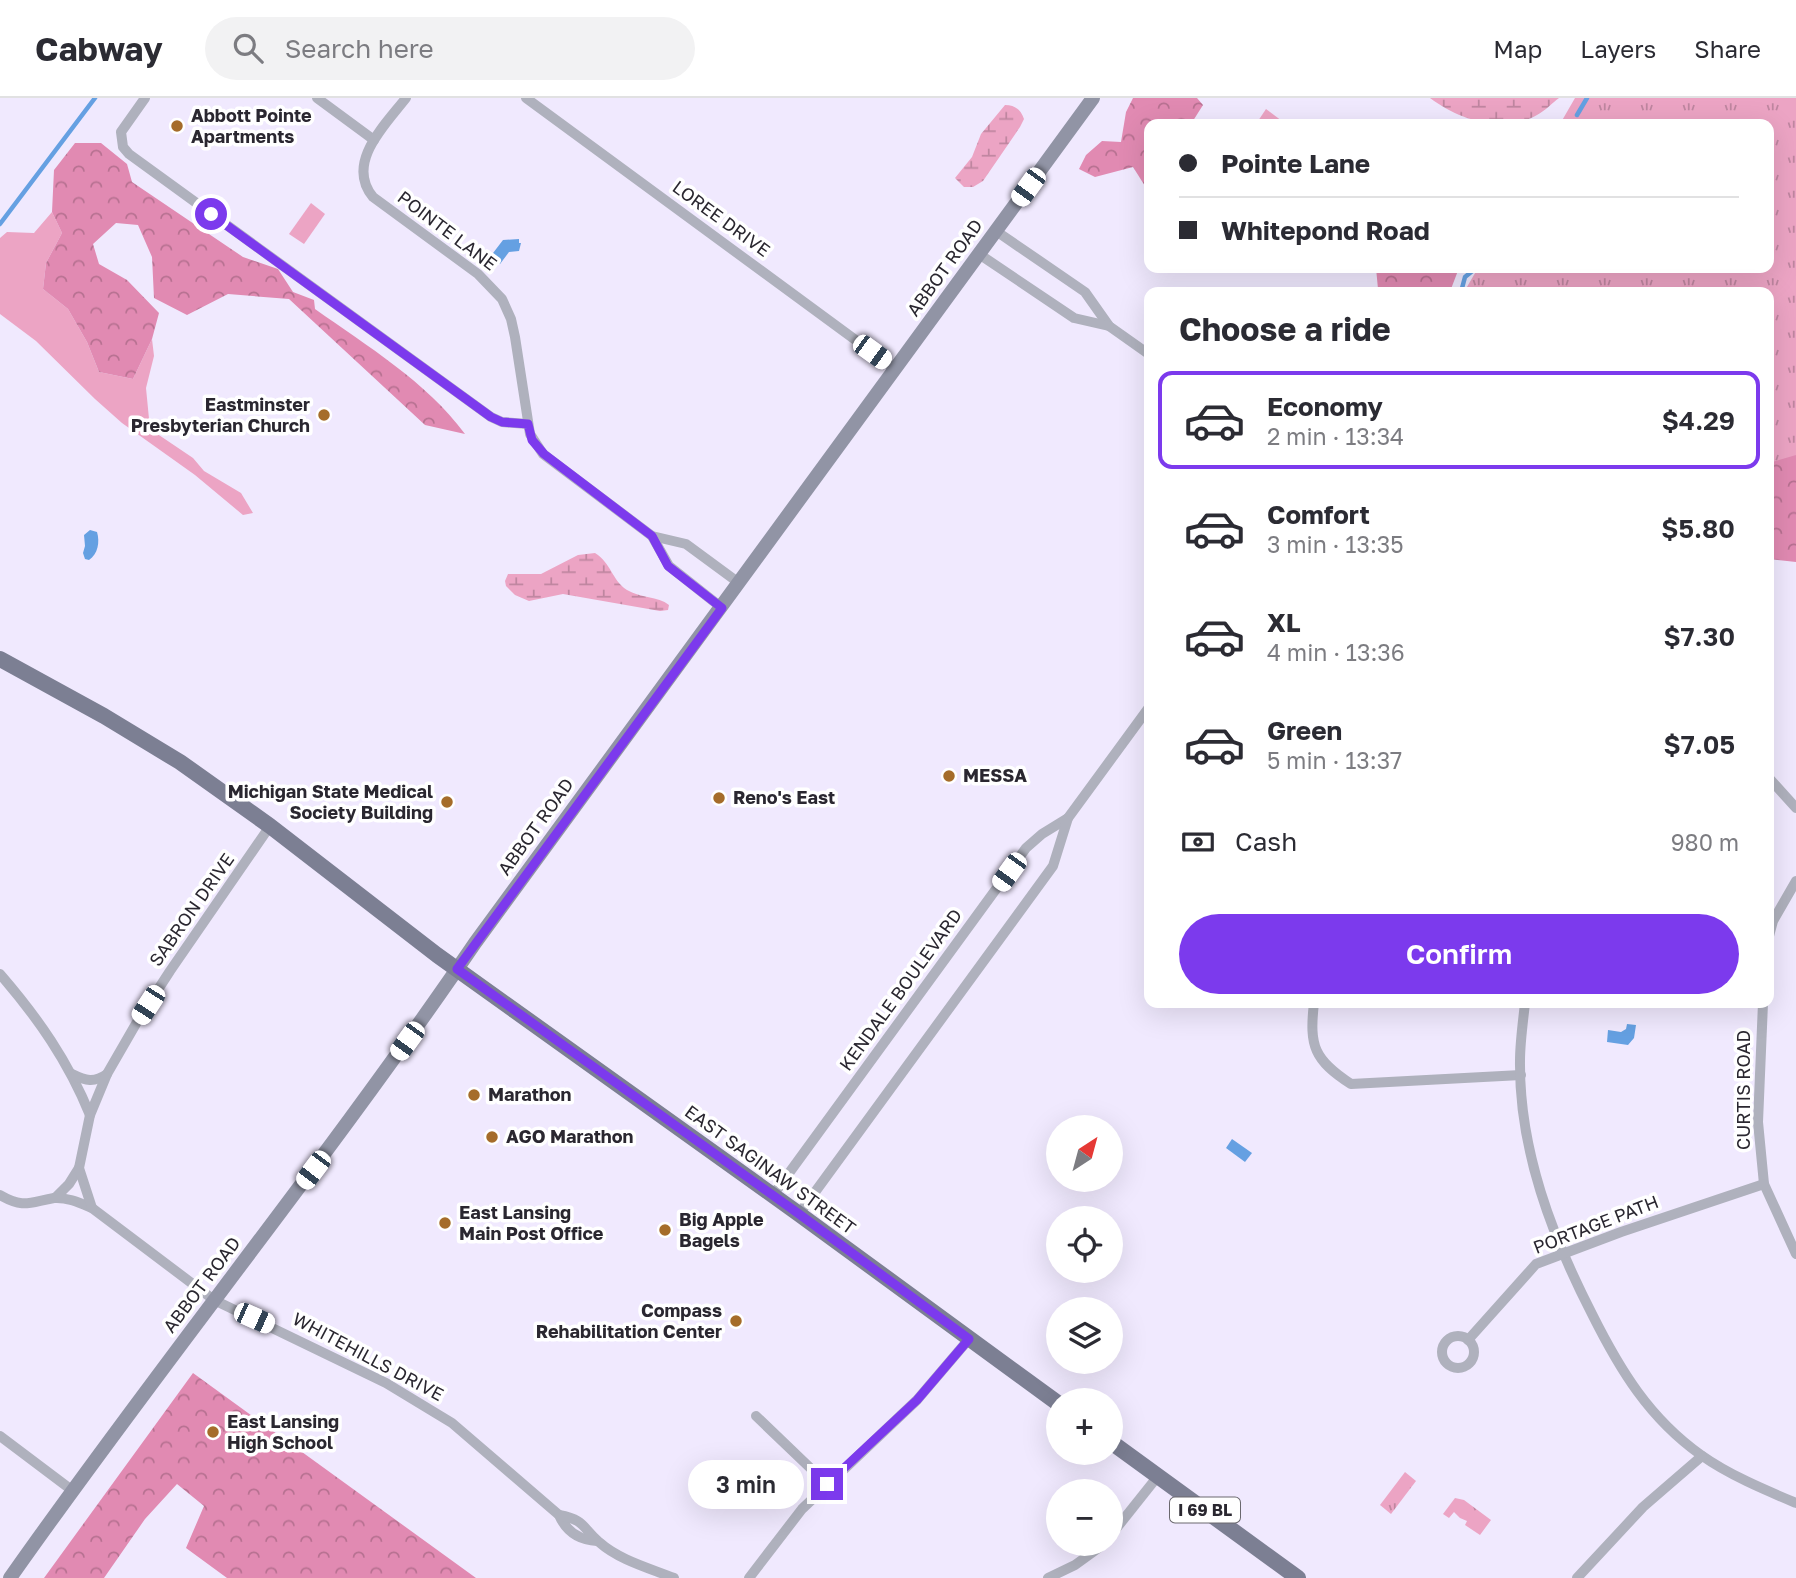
<!DOCTYPE html>
<meta charset="utf-8">
<style>
:root{--surface:#fff;--page:#f2f2f3;--text:#2b2b33;--muted:#7c7c81;--line:#e1e1e2;--accent:#7c3aed}
body{margin:0;font-family:"Golos Text",sans-serif;background:var(--page);color:var(--text);height:100vh;display:flex;flex-direction:column;font-size:26px;white-space:nowrap}
*{box-sizing:border-box;margin:0}
p{font-size:23px;color:var(--muted)}
.icon{flex:none;width:38px;height:38px;fill:none;stroke:currentColor;stroke-width:2;stroke-linecap:round;stroke-linejoin:round}
.map{position:relative;flex:1;overflow:hidden}
.sheet{position:absolute;left:1144px;top:189px;width:630px;height:721px;display:flex;flex-direction:column;background:var(--surface);border-radius:14px;box-shadow:0 7px 28px #0002}
.sheet>*{flex:none}
.banner{position:absolute;left:1144px;top:21px;width:630px;height:154px;border-radius:14px;box-shadow:0 7px 28px #0002;display:grid;align-content:center;height:154px;padding:0 35px;background:var(--surface)}
.needle{width:46px;rotate:36deg}
.buttons{position:absolute;left:1046px;top:1017px;display:grid;gap:14px}
.buttons a{display:grid;place-items:center;width:77px;height:77px;border-radius:50%;background:var(--surface);box-shadow:0 7px 28px #0002;font-size:35px}
.end{position:absolute;width:32px;height:32px;margin:-16px;border:9px solid #7c3aed;background:#fff;box-shadow:0 0 0 4px #fff}
.from{border-radius:50%}
.bubble{position:absolute;height:49px;border-radius:24px;background:var(--surface);box-shadow:0 7px 28px #0002;font-size:23px;font-weight:600;line-height:49px;text-align:center}
.car{position:absolute;width:21px;height:42px;margin:-21px -10px;border-radius:9px;box-shadow:0 0 5px 2px #0007;background:linear-gradient(#fff 24%,#345 0 40%,#fff 0 76%,#345 0 86%,#fff 0)}
.banner b{display:flex;align-items:center;gap:24px;height:66px;font-size:26px}
.banner b+b{border-top:2px solid var(--line)}
.banner i{width:18px;height:18px;background:var(--text)}
ul{padding:0;list-style:none}
li{display:flex;align-items:center;gap:21px;height:98px;margin:0 14px 10px;padding:0 21px;border:4px solid transparent;border-radius:14px}
li div{flex:1}
li b{display:block;font-size:26px}
li em{font-style:normal;font-weight:600}
li.active{border-color:var(--accent)}
li>.icon{width:63px;height:63px;stroke-width:1.5}
h2{padding:0 35px;font-size:32px;line-height:84px}
.pay{display:flex;align-items:center;gap:18px;height:77px;padding:0 35px;font-size:26px}
.pay p{margin-inline-start:auto}
.button{display:flex;gap:14px;margin-top:auto;padding:14px 35px}
.button a{flex:1;height:80px;border-radius:42px;background:var(--accent);color:#fff;font-size:28px;font-weight:600;line-height:80px;text-align:center}
header{display:flex;align-items:center;gap:42px;box-sizing:border-box;height:98px;padding:0 35px;background:var(--surface);border-bottom:2px solid var(--line)}
header strong{font-size:33px}
nav{display:flex;gap:38px;margin-inline-start:auto;font-size:24px}
.search{width:490px;height:63px;background:var(--page);display:flex;align-items:center;gap:18px;box-sizing:border-box;padding:0 24px;border-radius:38px;color:var(--muted);font-size:26px}
.map>svg:first-child{display:block}
.grass{fill:#eca4c4}
.forest{fill:url(#forest-crowns)}
.wetland{fill:url(#wetland-marsh)}
.park{fill:url(#park-tufts)}
.water{fill:#65a0e2}
.lines{fill:none;stroke-linecap:round;stroke-linejoin:round}
.stream{stroke:#65a0e2;stroke-width:4.5}
.minor{stroke:#afb1bd;stroke-width:10}
.secondary{stroke:#9194a5;stroke-width:14}
.primary{stroke:#7c7f93;stroke-width:16}
.route{stroke:#7c3aed;stroke-width:9}
.poi-dot{fill:#a56c2a;stroke:#fff;stroke-width:2.5}
.labels{text-anchor:middle;stroke-width:7;stroke-linejoin:round;paint-order:stroke}
.shield{fill:#fff;stroke:#6a686e;stroke-width:2}
.shield-label{font-size:16px;font-weight:bold;fill:#2a2730}
.poi-label{font-size:18px;font-weight:bold;fill:#2a2730;stroke:#fff;text-anchor:start}
.street-label{font-size:18px;fill:#2a2730;stroke:#fff}
</style>
<header>
<strong>Cabway</strong>
<div class="search"><svg class="icon" aria-label="search" viewBox="0 0 24 24"><circle cx="10" cy="10" r="6"/><path d="M15 15l6 6"/></svg>Search here</div>
<nav><a>Map</a><a>Layers</a><a>Share</a></nav>
</header>
<div class="map">
<svg width="1796" height="1480" viewBox="0 0 1796 1480">
<defs>
<pattern id="forest-crowns" width="20" height="18" patternUnits="userSpaceOnUse" patternTransform="scale(1.75)"><rect width="20" height="18" fill="#e18ab2"/><path d="M2 6a3 3 0 1 1 6 0M12 15a3 3 0 1 1 6 0" fill="none" stroke="#b77191"/></pattern>
<pattern id="wetland-marsh" width="20" height="14" patternUnits="userSpaceOnUse" patternTransform="scale(1.75)"><rect width="20" height="14" fill="#eca4c4"/><path d="M1 5h8M5 5V1M11 12h8M15 12V8" fill="none" stroke="#bf86a0"/></pattern>
<pattern id="park-tufts" width="24" height="20" patternUnits="userSpaceOnUse" patternTransform="scale(1.75)"><rect width="24" height="20" fill="#eca4c4"/><path d="M3 7l-1-3M5 7V3M7 7l1-3M15 17l-1-3M17 17v-4M19 17l1-3" fill="none" stroke="#bf86a0"/></pattern>
</defs>
<rect width="100%" height="100%" fill="#f0e9fe"/>
<!-- grass -->
<g class="grass">
<polygon points="1266,11 1286,26 1256,26"/>
<polygon points="311,105 325,116 304,146 289,136"/>
<polygon points="52,114 62,135 46,165 43,191 68,211 87,244 99,274 133,281 152,241 154,258 146,290 150,331 193,360 204,373 241,395 253,415 243,417 195,377 122,325 95,301 36,243 0,216 0,140 7,134 34,135"/>
</g>
<!-- forest -->
<g class="forest">
<polygon points="1133,0 1197,0 1203,7 1191,26 1150,26 1150,96 1133,69 1095,79 1079,71 1086,57 1102,43 1121,44 1126,14"/>
<path d="M75,45h26l26,21 5,18 111,75 35,12 15,23 21,8 1,9c52,37 112,73 150,125l-40,-9 -136,-126 -61,-5 -41,21 -33,-17 -2,-41 -14,-32 -22,-2 -23,21 6,20 28,16 32,33 -7,26 -19,40 -34,-7 -12,-30 -19,-33 -25,-20 3,-26 16,-30 -10,-21 2,-42z"/>
<polygon points="1796,95 1796,464 1769,461 1769,194 1714,194 1769,170"/>
<polygon points="1376,170 1459,170 1451,191 1452,194 1383,194 1378,191"/>
<polygon points="193,1275 476,1480 227,1480 186,1450 204,1408 177,1386 145,1421 104,1480 44,1480"/>
</g>
<!-- wetland -->
<g class="wetland">
<path d="M1430,0h129c-7,5 -14,13 -22,17 -34,19 -78,5 -107,-17z"/>
<path d="M1005,7c10,0 16,5 19,14l-4,8 -37,54 -10,6h-9l-9,-9 17,-21 9,-23z"/>
<path d="M595,455c17,11 16,26 32,37 13,8 31,6 42,15l-1,5 -8,1 -97,-17 -34,7 -14,-6 -9,-9 -1,-5 3,-7h33l37,-19z"/>
</g>
<!-- park -->
<g class="park">
<polygon points="1575,0 1796,0 1796,357 1769,365 1769,194 1464,194 1478,170 1769,170 1769,26 1560,26"/>
<polygon points="1405,1374 1416,1383 1391,1416 1380,1407"/>
<polygon points="1455,1400 1464,1402 1491,1422 1480,1437 1465,1427 1467,1423 1460,1420 1454,1414 1449,1420 1443,1416"/>
</g>
<!-- water -->
<g class="water">
<polygon points="519,141 519,145 521,145 519,153 509,154 500,166 490,159 503,142"/>
<path d="M90,432l7,2c3,10 1,22 -8,28l-4,-1 -2,-6 2,-7 -1,-11z"/>
<polygon points="1627,926 1636,927 1634,940 1628,947 1607,944 1608,932 1621,934 1626,931"/>
<polygon points="1232,1041 1252,1055 1245,1064 1226,1050"/>
</g>
<g class="lines">
<!-- stream -->
<g class="stream">
<polyline points="1577,17 1587,0"/>
<polyline points="0,126 95,0"/>
<polyline points="1461,194 1465,179 1476,170"/>
</g>
<!-- minor -->
<g class="minor">
<polyline points="145,0 121,34 123,49 129,56 491,319 502,324 528,326"/>
<polyline points="317,0 374,42"/>
<path d="M406,0c-21,27 -61,65 -33,99l105,77 24,25 9,20 4,18 15,97 13,20 109,82 34,8 53,39"/>
<polyline points="526,0 895,271"/>
<polyline points="996,133 1085,194 1109,228 1150,257"/>
<polyline points="979,156 1074,220 1109,228"/>
<polyline points="652,438 669,468 722,510"/>
<polyline points="1769,680 1796,710"/>
<polyline points="1769,838 1773,823 1796,783"/>
<path d="M0,876c38,44 68,87 90,141"/>
<path d="M1314,905c-5,43 0,57 37,81l170,-9"/>
<path d="M1525,905c-2,19 -5,39 -5,58 -1,89 32,175 72,253 28,56 57,104 109,141 28,20 64,35 95,48"/>
<polyline points="1763,905 1758,1024 1764,1086 1796,1156"/>
<path d="M72,976c14,7 22,9 35,0"/>
<path d="M0,1097c24,14 30,7 54,3 13,-1 26,5 38,10l122,92 172,83 66,40 107,92c7,16 20,25 38,26"/>
<polyline points="773,1097 1026,750 1042,736 1068,720"/>
<polyline points="55,1100 69,1086 79,1070"/>
<polyline points="92,1110 79,1070 90,1017 107,976 137,924 170,873 270,728"/>
<polyline points="799,1116 1053,768 1068,720 1150,608"/>
<circle cx="1458" cy="1254" r="16"/>
<polyline points="1468,1242 1536,1166 1621,1134 1764,1086"/>
<polyline points="756,1318 827,1386"/>
<polyline points="0,1338 73,1393"/>
<path d="M559,1417c27,5 23,13 40,27 20,18 50,26 75,36"/>
<polyline points="1111,1437 1158,1378"/>
<polyline points="749,1480 802,1411 917,1302 969,1241"/>
<polyline points="1048,1480 1075,1467 1104,1446"/>
<polyline points="1577,1480 1643,1409 1702,1358"/>
</g>
<!-- secondary -->
<path class="secondary" d="M10,1480c151,-215 317,-418 465,-635l618,-845"/>
<!-- primary -->
<g class="primary">
<polyline points="0,561 104,618 180,664 270,728 437,857 799,1116 1059,1306"/>
<polyline points="1111,1344 1298,1480"/>
</g>
</g>
<g class="lines">
<!-- route -->
<polyline class="route" points="211,116 491,319 502,324 528,326 532,342 544,356 652,438 668,468 722,510 457,871 799,1116 969,1241 917,1302 827,1386"/>
</g>
<!-- markers -->
<g class="poi-dot">
<circle cx="177" cy="28" r="7"/>
<circle cx="324" cy="317" r="7"/>
<circle cx="949" cy="678" r="7"/>
<circle cx="719" cy="700" r="7"/>
<circle cx="447" cy="704" r="7"/>
<circle cx="474" cy="997" r="7"/>
<circle cx="492" cy="1039" r="7"/>
<circle cx="445" cy="1125" r="7"/>
<circle cx="665" cy="1132" r="7"/>
<circle cx="736" cy="1223" r="7"/>
<circle cx="213" cy="1334" r="7"/>
</g>
<g class="labels">
<!-- shield labels -->
<rect class="shield" x="1170" y="1399.5" width="70" height="25" rx="5"/>
<g class="shield-label">
<text x="1205" y="1418">I 69 BL</text>
</g>
<!-- poi labels -->
<g class="poi-label">
<text x="191" y="24">Abbott Pointe<tspan x="191" dy="21">Apartments</tspan></text>
<text x="310" y="313" text-anchor="end">Eastminster<tspan x="310" dy="21">Presbyterian Church</tspan></text>
<text x="963" y="684">MESSA</text>
<text x="433" y="700" text-anchor="end">Michigan State Medical<tspan x="433" dy="21">Society Building</tspan></text>
<text x="733" y="706">Reno's East</text>
<text x="488" y="1003">Marathon</text>
<text x="506" y="1045">AGO Marathon</text>
<text x="459" y="1121">East Lansing<tspan x="459" dy="21">Main Post Office</tspan></text>
<text x="679" y="1128">Big Apple<tspan x="679" dy="21">Bagels</tspan></text>
<text x="722" y="1219" text-anchor="end">Compass<tspan x="722" dy="21">Rehabilitation Center</tspan></text>
<text x="227" y="1330">East Lansing<tspan x="227" dy="21">High School</tspan></text>
</g>
<!-- street labels -->
<g class="street-label">
<text transform="translate(721 121) rotate(36)" y="6">LOREE DRIVE</text>
<text transform="translate(447 133) rotate(37)" y="6">POINTE LANE</text>
<text transform="translate(945 170) rotate(-54)" y="6">ABBOT ROAD</text>
<text transform="translate(536 729) rotate(-54)" y="6">ABBOT ROAD</text>
<text transform="translate(192 812) rotate(-55)" y="6">SABRON DRIVE</text>
<text transform="translate(901 892) rotate(-54)" y="6">KENDALE BOULEVARD</text>
<text transform="translate(1744 992) rotate(-90)" y="6">CURTIS ROAD</text>
<text transform="translate(770 1072) rotate(36)" y="6">EAST SAGINAW STREET</text>
<text transform="translate(1596 1127) rotate(-21)" y="6">PORTAGE PATH</text>
<text transform="translate(202 1187) rotate(-53)" y="6">ABBOT ROAD</text>
<text transform="translate(368 1259) rotate(28)" y="6">WHITEHILLS DRIVE</text>
</g>
</g>
</svg>
<div class="buttons">
<a><svg class="needle" viewBox="-14 -14 28 28"><path d="M0-13l5 13h-10z" fill="#e53935"/><path d="M0 13l5-13h-10z" fill="#7c7c81"/></svg></a>
<a><svg class="icon" aria-label="locate" viewBox="0 0 24 24"><circle cx="12" cy="12" r="6"/><path d="M12 2v4M12 18v4M2 12h4M18 12h4"/></svg></a>
<a><svg class="icon" aria-label="layers" viewBox="0 0 24 24"><path d="M12 4l9 5-9 5-9-5zM3 14l9 5 9-5"/></svg></a>
<a>+</a>
<a>−</a>
</div>
<i class="end from" style="left:211px;top:116px"></i>
<i class="end" style="left:827px;top:1386px"></i>
<div class="bubble" style="left:688px;top:1362px;width:116px">3 min</div>
<i class="car" style="left:1028px;top:89px;rotate:216deg"></i>
<i class="car" style="left:872px;top:254px;rotate:126deg"></i>
<i class="car" style="left:1009px;top:774px;rotate:216deg"></i>
<i class="car" style="left:148px;top:907px;rotate:213deg"></i>
<i class="car" style="left:407px;top:943px;rotate:216deg"></i>
<i class="car" style="left:313px;top:1072px;rotate:217deg"></i>
<i class="car" style="left:254px;top:1220px;rotate:114deg"></i>
<div class="banner">
<b><i class="from"></i>Pointe Lane</b>
<b><i></i>Whitepond Road</b>
</div>
<section class="sheet">
<h2>Choose a ride</h2>
<ul>
<li class="active"><svg class="icon" aria-label="car" viewBox="0 0 24 24"><path d="M5 17H2v-5l4-1 3-4h7l3 4 3 1v5h-3M9 17h6M6 11h13"/><circle cx="7" cy="17" r="2"/><circle cx="17" cy="17" r="2"/></svg><div><b>Economy</b><p>2 min · 13:34</p></div><em>$4.29</em></li>
<li><svg class="icon" aria-label="car" viewBox="0 0 24 24"><path d="M5 17H2v-5l4-1 3-4h7l3 4 3 1v5h-3M9 17h6M6 11h13"/><circle cx="7" cy="17" r="2"/><circle cx="17" cy="17" r="2"/></svg><div><b>Comfort</b><p>3 min · 13:35</p></div><em>$5.80</em></li>
<li><svg class="icon" aria-label="car" viewBox="0 0 24 24"><path d="M5 17H2v-5l4-1 3-4h7l3 4 3 1v5h-3M9 17h6M6 11h13"/><circle cx="7" cy="17" r="2"/><circle cx="17" cy="17" r="2"/></svg><div><b>XL</b><p>4 min · 13:36</p></div><em>$7.30</em></li>
<li><svg class="icon" aria-label="car" viewBox="0 0 24 24"><path d="M5 17H2v-5l4-1 3-4h7l3 4 3 1v5h-3M9 17h6M6 11h13"/><circle cx="7" cy="17" r="2"/><circle cx="17" cy="17" r="2"/></svg><div><b>Green</b><p>5 min · 13:37</p></div><em>$7.05</em></li>
</ul>
<div class="pay"><svg class="icon" aria-label="cash" viewBox="0 0 24 24"><path d="M3 7h18v10H3z"/><circle cx="12" cy="12" r="2"/></svg>Cash<p>980 m</p></div>
<div class="button"><a>Confirm</a></div>
</section>
</div>
